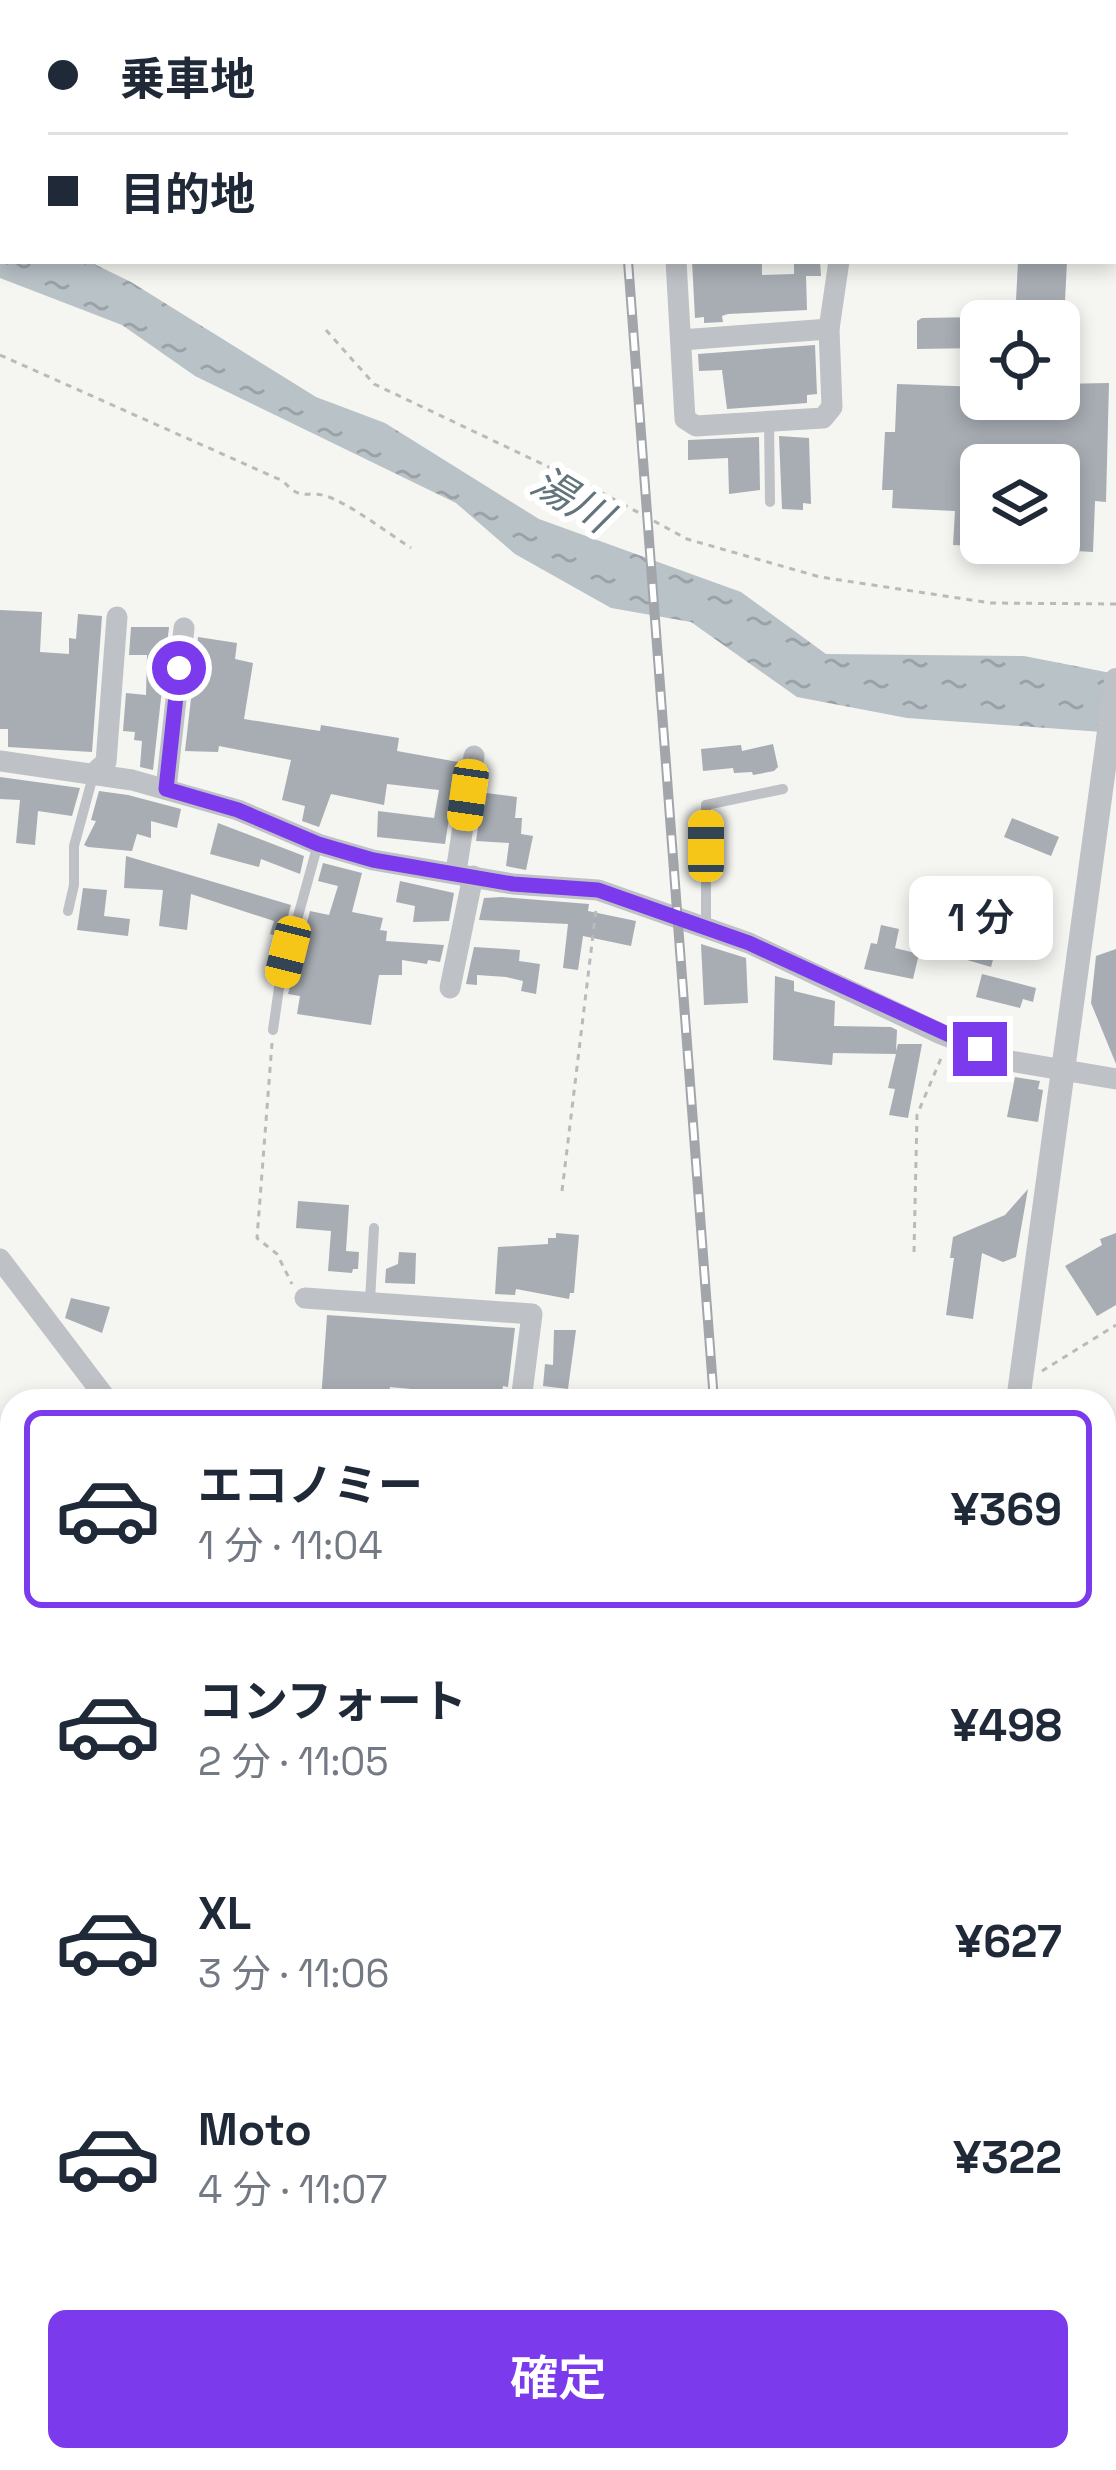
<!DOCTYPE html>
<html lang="ja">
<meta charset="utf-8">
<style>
:root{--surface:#fff;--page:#f2f2f3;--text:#1f2937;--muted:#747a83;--line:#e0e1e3;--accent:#7c3aed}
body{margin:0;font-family:"Space Grotesk","Noto Sans JP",sans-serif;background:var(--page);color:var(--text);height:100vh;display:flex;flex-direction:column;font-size:45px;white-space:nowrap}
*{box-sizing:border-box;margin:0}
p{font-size:39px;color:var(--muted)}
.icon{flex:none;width:66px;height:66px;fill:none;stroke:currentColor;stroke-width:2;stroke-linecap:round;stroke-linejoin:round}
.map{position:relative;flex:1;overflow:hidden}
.panel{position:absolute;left:0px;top:1389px;width:1116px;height:1083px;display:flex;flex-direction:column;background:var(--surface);border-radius:36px 36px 0 0;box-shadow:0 6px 18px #0003}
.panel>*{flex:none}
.hud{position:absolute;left:0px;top:0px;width:1116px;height:264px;box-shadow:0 6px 18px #0003;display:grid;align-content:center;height:264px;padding:0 48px;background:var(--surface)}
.controls{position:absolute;left:960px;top:300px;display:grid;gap:24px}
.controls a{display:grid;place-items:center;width:120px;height:120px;border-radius:18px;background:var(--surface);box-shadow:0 6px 18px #0003;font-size:60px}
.end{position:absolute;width:54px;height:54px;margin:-27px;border:15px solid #7c3aed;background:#fff;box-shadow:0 0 0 6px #fff}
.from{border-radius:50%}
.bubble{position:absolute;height:84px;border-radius:18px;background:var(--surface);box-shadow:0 6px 18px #0003;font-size:39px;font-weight:600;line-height:84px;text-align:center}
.car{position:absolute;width:36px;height:72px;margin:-36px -18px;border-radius:15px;box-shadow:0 0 9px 3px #0007;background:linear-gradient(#f5c518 24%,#345 0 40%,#f5c518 0 76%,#345 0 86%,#f5c518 0)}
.hud b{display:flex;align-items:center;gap:42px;height:114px;font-size:45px}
.hud b+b{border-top:3px solid var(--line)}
.hud i{width:30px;height:30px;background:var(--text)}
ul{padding:21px 0 0;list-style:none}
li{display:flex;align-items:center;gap:36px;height:198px;margin:0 24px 18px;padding:0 24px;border:6px solid transparent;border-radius:18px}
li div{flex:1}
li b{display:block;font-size:45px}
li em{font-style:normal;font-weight:600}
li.selected{border-color:var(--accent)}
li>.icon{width:108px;height:108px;stroke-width:1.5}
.button{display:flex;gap:24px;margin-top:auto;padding:24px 48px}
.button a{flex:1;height:138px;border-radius:18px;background:var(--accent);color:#fff;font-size:48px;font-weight:600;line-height:138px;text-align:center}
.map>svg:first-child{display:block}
.water{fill:url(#water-ripples)}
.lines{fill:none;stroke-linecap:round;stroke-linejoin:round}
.stream{stroke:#b9c2c7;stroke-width:6}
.building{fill:#a7adb3}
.path{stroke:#b8babc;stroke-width:3;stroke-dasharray:6 6;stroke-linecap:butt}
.service{stroke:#bec1c5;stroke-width:10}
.minor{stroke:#bec1c5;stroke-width:21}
.tertiary{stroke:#bec1c5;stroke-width:24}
.secondary{stroke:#d4d7db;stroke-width:27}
.rail-casing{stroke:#a2a6ab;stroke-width:10}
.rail{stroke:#fff;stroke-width:6;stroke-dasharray:18;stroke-linecap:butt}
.route{stroke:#7c3aed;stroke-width:15}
.labels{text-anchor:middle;stroke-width:12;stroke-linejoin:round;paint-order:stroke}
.water-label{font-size:42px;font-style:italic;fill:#63747c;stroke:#fff}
</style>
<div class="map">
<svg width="1116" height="2470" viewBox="0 0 1116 2470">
<defs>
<pattern id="water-ripples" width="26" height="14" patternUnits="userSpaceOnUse" patternTransform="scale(3)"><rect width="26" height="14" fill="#b9c2c7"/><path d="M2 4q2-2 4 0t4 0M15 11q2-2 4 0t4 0" fill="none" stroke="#9aa2a7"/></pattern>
</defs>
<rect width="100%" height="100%" fill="#f5f5f2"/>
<!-- water -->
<polygon class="water" points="0,227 3,261 88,261 131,282 316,397 385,423 539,519 741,592 826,654 1024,656 1116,674 1116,733 907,718 797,697 691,622 611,608 515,554 456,503 195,376 122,325 0,278"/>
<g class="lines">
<!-- stream -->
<g class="stream">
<polyline points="598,0 604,3"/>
<polyline points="171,3 176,0"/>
<polyline points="0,33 3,32"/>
<polyline points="1113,118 1116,118"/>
</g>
</g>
<!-- building -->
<g class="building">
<polygon points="692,261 762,262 762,275 794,274 794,261 820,261 821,276 806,276 807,310 728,314 722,316 723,322 704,323 704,317 695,318"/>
<polygon points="1018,261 1067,261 1064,321 1015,321"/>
<polygon points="981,317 981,348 917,349 917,321 922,318"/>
<polygon points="815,345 817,394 807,395 807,403 727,409 722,370 699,371 698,354"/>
<polygon points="1109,383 1106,502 1095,501 1093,552 1059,550 1059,465 981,465 981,546 953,545 955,511 892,508 893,490 882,490 885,432 895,432 897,384 981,387 981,399 1059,399 1059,384"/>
<polygon points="779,436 809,438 811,504 803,503 803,510 782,509"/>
<polygon points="759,437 760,490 729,494 728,458 688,460 688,440"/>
<polygon points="0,610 42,612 40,652 69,654 69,638 76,639 78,614 102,616 92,752 8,747 8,729 0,729"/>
<polygon points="131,627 169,627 153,770 140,767 142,741 134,740 135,732 123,731 126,693 146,695 147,655 129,655"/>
<polygon points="198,637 237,643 235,659 253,663 244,719 320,731 321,725 399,738 397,751 458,762 445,844 377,837 378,811 434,818 439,790 387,784 384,805 331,794 319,827 302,821 305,806 282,800 291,760 219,746 218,752 185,751"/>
<polygon points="773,744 778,767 774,771 753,775 752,772 734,773 733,768 703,771 701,749 741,745 742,751"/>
<polygon points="487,767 486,793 517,797 515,818 522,818 521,834 533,836 526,870 506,866 509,843 476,841"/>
<polygon points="0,777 80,788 72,816 38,811 35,845 16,843 20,800 0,799"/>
<polygon points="99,791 128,795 181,809 177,828 151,821 151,838 137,834 132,851 88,847 84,845 96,821 91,820"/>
<polygon points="1012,818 1059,837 1051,856 1004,837"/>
<polygon points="218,823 304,856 300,874 261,859 259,867 210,854"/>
<polygon points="126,856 291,905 282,938 270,934 274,921 191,894 187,930 159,926 163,890 124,888"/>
<polygon points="323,863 362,873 352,912 383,918 380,930 387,931 386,941 444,945 440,962 428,960 427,964 402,960 402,975 379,975 371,1025 297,1014 300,996 288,994 310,911 329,915 338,886 318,881"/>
<polygon points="400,881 454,893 449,921 413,922 415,906 396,902"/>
<polygon points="1000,881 1047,893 1043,910 1025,905 1023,914 1013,911 1009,928 1002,927 991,967 933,950 947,899 992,911"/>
<polygon points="83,888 107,890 104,916 130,919 128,936 77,930"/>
<polygon points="502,897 589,904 588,911 636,921 631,946 583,936 578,970 563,968 568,924 479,920 484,898"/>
<polygon points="881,925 899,929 895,948 919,954 913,979 864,969 871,943 877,944"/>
<polygon points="701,944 746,958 748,1003 704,1005"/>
<polygon points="474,947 520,950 519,961 540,964 536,994 521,991 523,981 506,977 477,975 477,985 466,984"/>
<polygon points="1116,949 1116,1064 1091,1003 1096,956"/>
<polygon points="982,974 1036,988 1033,1002 1023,999 1020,1008 976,997"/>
<polygon points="775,976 794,981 794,991 835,1001 834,1026 891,1027 897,1030 896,1051 898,1044 922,1044 908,1118 889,1115 895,1089 888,1088 896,1054 833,1053 832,1065 773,1060"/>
<polygon points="1015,1077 1040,1081 1038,1089 1043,1090 1038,1122 1007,1117"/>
<polygon points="1028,1189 1016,1257 1003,1262 982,1253 973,1319 946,1315 954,1258 950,1258 953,1237 1005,1215"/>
<polygon points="298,1201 349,1205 346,1251 359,1252 358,1269 353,1269 352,1273 328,1271 331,1231 296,1228"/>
<polygon points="556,1233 579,1235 574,1293 570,1293 569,1299 516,1289 515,1295 495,1294 498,1247 548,1244 548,1238 556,1238"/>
<polygon points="1116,1233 1116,1305 1097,1316 1065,1266 1102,1245 1100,1239"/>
<polygon points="399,1252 416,1253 415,1284 385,1283 386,1269 398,1264"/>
<polygon points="71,1298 110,1307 102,1333 65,1318"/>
<polygon points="327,1315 515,1328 508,1387 503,1386 502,1392 477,1389 476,1395 390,1387 389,1394 363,1391 363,1397 350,1395 350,1401 321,1401"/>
<polygon points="554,1330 576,1330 568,1389 543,1386 545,1364 553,1365"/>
</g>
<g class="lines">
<!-- path -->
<g class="path">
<polyline points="583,0 588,3"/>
<polyline points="193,3 199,0"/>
<polyline points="0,40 3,40"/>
<polyline points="326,330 374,384 595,489 687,539 820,577 991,603 1116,604"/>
<path d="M0,355l283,126c19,21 22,9 43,15 21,6 65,39 85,52"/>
<polyline points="272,1043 257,1238 277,1254 292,1284"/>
<polyline points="562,1191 596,910"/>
<polyline points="914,1252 917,1115 942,1056"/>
<polyline points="1042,1371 1116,1325"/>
</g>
<!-- service -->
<g class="service">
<polyline points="769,421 770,502"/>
<polyline points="68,911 74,885 74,846 93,776"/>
<polyline points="706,929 706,805 783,789"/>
<polyline points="273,1030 280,981 318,844"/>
<polyline points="370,1301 374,1228"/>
<polyline points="1104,1633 1116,1614"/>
</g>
<!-- minor -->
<g class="minor">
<polyline points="982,3 982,0"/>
<polyline points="1113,130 1116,130"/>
<polyline points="676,261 685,419 696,426 823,418 832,407 829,329 839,261"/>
<polyline points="681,340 829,329"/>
<polyline points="0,761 132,780 238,810 318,844 373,860 513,884 598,890 749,943 941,1034 1010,1061 1116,1079"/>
<polyline points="94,773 106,762 117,617"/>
<polyline points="166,789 184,628"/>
<polyline points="456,872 474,756"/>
<polyline points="450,988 473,876"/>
<polyline points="0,1259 108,1401"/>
<polyline points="305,1298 532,1314 521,1401"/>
<polyline points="1104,1593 1116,1602"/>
<polyline points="1104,1897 1116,1900"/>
<polyline points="0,2248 12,2253"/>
<polyline points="113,2470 113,2460"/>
<polyline points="403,2470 404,2460"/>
<polyline points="721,2470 722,2460"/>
</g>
<!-- tertiary -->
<g class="tertiary">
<polyline points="1018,1401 1116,680"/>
<polyline points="945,2470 946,2460"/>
</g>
<!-- secondary -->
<g class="secondary">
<polyline points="1104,2285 1116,2284"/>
<polyline points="0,2308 12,2308"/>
</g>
<defs>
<g id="rail">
<polyline points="610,0 610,3"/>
<polyline points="628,261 714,1401"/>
<polyline points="795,2460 796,2470"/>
</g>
</defs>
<!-- rail casing -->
<use href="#rail" class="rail-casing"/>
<!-- rail -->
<use href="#rail" class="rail"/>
</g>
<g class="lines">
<!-- route -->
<polyline class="route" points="179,668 166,789 238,810 318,844 373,860 513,884 598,890 749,943 980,1049"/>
</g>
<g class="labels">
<!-- water labels -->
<g class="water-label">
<text transform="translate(572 499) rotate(31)" y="15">湯川</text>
</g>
</g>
</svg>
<div class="controls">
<a><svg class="icon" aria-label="locate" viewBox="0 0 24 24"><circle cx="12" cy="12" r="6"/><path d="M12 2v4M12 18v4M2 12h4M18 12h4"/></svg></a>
<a><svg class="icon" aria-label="layers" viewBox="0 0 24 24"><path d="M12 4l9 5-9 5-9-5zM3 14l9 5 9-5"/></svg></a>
</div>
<i class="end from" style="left:179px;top:668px"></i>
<i class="end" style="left:980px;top:1049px"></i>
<div class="bubble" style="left:909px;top:876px;width:144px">1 分</div>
<i class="car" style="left:468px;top:795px;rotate:188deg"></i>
<i class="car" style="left:706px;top:846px;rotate:0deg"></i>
<i class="car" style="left:288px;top:952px;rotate:194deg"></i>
<div class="hud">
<b><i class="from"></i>乗車地</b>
<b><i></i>目的地</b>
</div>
<section class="panel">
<ul>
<li class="selected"><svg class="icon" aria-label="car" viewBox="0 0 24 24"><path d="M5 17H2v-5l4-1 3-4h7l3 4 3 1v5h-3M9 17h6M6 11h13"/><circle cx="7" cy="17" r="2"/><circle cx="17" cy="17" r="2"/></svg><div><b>エコノミー</b><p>1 分 · 11:04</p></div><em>¥369</em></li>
<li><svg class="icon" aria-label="car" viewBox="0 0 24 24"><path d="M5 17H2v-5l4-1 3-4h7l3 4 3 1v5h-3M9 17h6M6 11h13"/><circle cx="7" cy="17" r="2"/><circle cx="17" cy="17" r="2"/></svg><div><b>コンフォート</b><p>2 分 · 11:05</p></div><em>¥498</em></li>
<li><svg class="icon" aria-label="car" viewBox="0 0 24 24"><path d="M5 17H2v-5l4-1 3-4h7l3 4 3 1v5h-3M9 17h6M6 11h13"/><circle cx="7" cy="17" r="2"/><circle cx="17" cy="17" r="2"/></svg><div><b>XL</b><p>3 分 · 11:06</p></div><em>¥627</em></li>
<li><svg class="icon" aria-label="car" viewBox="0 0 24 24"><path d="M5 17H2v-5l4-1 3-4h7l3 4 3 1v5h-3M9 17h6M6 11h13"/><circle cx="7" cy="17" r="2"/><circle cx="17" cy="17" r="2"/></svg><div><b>Moto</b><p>4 分 · 11:07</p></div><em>¥322</em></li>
</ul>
<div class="button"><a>確定</a></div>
</section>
</div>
